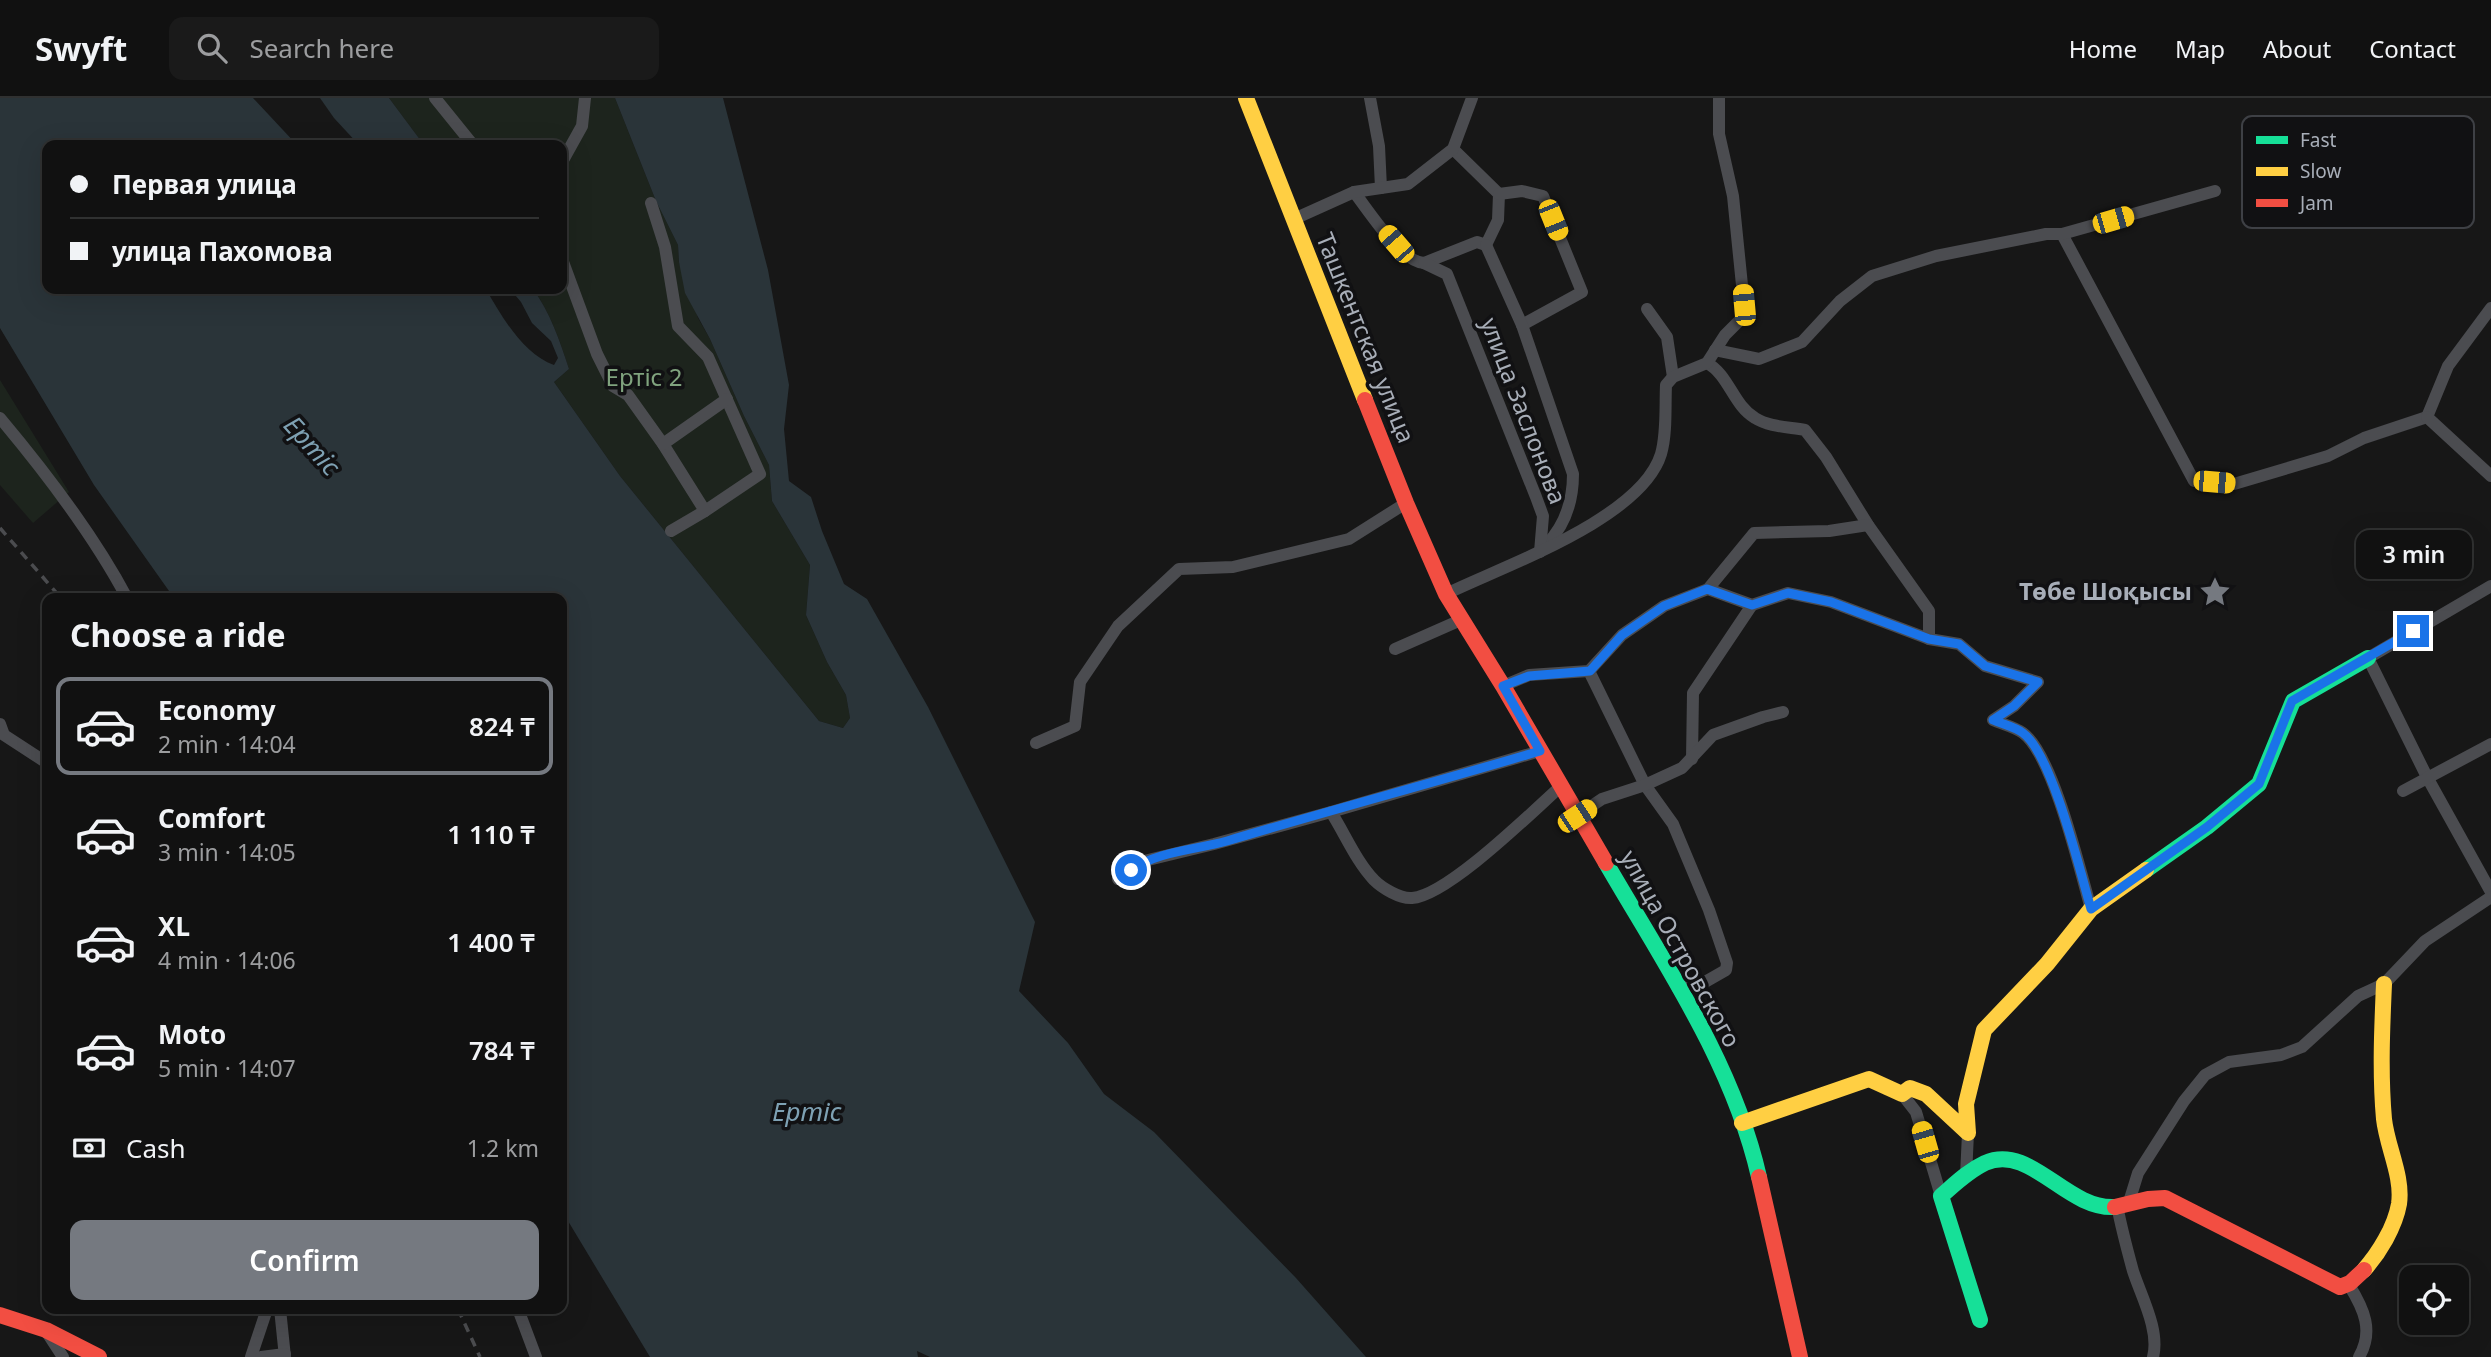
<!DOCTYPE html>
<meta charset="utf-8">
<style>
:root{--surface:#111;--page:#1a1a1a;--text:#f1f3f6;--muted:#9c9d9f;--line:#303131;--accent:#757980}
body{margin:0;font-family:"Noto Sans",sans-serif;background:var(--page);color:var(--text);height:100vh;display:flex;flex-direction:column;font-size:26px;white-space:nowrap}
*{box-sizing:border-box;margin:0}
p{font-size:23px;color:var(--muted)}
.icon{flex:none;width:38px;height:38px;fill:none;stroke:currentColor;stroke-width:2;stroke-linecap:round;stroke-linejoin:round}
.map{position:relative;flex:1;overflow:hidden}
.side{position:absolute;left:42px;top:495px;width:525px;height:721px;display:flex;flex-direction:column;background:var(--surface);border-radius:14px;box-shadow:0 7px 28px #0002,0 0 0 2px var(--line)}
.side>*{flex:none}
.top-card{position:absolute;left:42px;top:42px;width:525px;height:154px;border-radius:14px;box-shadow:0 7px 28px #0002,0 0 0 2px var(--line);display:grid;align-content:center;height:154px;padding:0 28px;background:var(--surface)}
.buttons{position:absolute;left:2399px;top:1167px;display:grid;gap:14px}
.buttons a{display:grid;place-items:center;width:70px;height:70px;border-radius:14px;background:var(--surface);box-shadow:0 7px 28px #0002,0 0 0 2px var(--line);font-size:35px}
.end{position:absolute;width:32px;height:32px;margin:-16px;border:9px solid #1a73e8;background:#fff;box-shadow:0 0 0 4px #fff}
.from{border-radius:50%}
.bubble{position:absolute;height:49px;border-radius:14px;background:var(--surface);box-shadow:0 7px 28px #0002,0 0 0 2px var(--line);font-size:23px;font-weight:600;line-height:49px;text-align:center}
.car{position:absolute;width:21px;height:42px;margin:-21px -10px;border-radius:9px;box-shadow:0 0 5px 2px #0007;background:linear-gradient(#f5c518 24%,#345 0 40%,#f5c518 0 76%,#345 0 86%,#f5c518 0)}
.top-card b{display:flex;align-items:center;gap:24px;height:66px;font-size:26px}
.top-card b+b{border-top:2px solid var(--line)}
.top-card i{width:18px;height:18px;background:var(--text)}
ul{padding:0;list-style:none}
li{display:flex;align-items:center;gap:21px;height:98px;margin:0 14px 10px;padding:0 14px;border:4px solid transparent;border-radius:14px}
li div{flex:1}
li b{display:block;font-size:26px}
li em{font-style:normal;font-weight:600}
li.current{border-color:var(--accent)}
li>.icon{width:63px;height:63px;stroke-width:1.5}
h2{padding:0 28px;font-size:32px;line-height:84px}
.pay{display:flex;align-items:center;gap:18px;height:77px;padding:0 28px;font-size:26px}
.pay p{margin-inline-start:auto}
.primary-button{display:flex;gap:14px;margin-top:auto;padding:14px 28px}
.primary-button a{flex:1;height:80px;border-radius:14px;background:var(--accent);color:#fff;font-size:28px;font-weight:600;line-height:80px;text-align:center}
header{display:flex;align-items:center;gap:42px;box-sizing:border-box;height:98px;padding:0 35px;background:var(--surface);border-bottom:2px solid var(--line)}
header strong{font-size:33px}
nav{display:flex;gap:38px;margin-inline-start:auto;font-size:24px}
.search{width:490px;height:63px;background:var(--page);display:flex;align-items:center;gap:18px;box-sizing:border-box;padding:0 24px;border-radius:14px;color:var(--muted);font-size:26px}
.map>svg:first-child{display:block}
.green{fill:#1d241d}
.water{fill:#2a3439}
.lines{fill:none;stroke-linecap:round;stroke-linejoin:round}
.street{stroke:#4b4c50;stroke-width:12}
.fast{stroke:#16e098;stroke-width:16}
.slow{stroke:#ffcf43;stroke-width:16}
.jam{stroke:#f24e42;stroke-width:16}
.rail{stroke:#4b4c4f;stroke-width:3.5;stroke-dasharray:9 7;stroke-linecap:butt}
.route{stroke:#1a73e8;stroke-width:9}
.labels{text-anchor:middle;stroke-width:7;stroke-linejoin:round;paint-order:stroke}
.street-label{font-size:24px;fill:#a8aeb8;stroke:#111113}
.park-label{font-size:24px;fill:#80a37e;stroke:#111113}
.poi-label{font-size:24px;font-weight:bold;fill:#a8aeb8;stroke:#111113;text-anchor:end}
.water-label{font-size:26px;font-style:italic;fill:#7ea1b3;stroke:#111113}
.key{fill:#111113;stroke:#3e4045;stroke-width:2}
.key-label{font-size:19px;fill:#a8aeb8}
</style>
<header>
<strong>Swyft</strong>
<div class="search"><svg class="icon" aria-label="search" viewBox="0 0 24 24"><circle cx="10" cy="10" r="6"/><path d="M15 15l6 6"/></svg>Search here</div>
<nav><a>Home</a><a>Map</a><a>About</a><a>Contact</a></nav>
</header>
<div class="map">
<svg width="2491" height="1259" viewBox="0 0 2491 1259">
<rect width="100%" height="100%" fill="#171717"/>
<!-- green -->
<g class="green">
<path d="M389,0h226l41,103 22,44 1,17 19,56 12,21 34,77 25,49 3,36 38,64 -4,50 21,47 19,33 4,23 -7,10 -24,-7 -199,-245 -66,-94 15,-13c-9,-28 -19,-57 -36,-80h29v-144h-138z"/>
<polygon points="0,282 69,394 33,425 0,387"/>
</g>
<!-- water -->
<g class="water">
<path d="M0,0h253l44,47h-250v144h439c15,27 38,66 68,76l4,-7 -7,-17 -19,-18 -11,-21 -11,-13h23c17,23 27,52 36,80l-15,13 66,94 199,245 24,7 7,-10 -4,-23 -19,-33 -21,-47 4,-50 -38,-64 -3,-36 -25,-49 -34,-77 -25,-46 -6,-31 -1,-17 -22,-44 -41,-103h108l45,172 21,115 -5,44 5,52 22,16 11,34 22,53 23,15 61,108 107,215 -16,69 49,52 36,51 50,38 142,146 70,79h-436l-13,-6 1,6h-268l-88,-146v-613h-388l-80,-113 -94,-157z"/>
<polygon points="320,0 389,0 424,47 359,47 334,20"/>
</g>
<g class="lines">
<!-- street -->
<g class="street">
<polyline points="435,0 473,47"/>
<polyline points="1370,0 1379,48 1381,90"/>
<polyline points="562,64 582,28 585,0"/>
<path d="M1354,94c15,19 47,70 70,71l53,-21 9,3 12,-25 1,-26 -46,-45"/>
<polyline points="1499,96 1522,93 1543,98 1582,194 1522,227"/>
<polyline points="651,105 665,149 678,228 708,259 760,376 705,413"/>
<polyline points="1294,121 1354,94 1408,86 1453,51 1472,0"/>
<polyline points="2062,136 2194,383 2234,386 2328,358 2364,340 2427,319"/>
<path d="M1486,147l36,80 51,149c0,26 -7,50 -26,70"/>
<polyline points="562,161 597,256 613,288 628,297 663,346 705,413 671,433"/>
<polyline points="1424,165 1447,176 1536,399 1543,418 1540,454"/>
<polyline points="1647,211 1667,239 1673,279"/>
<polyline points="1715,252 1759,261 1802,244 1840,203 1872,178 1936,158 2046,136 2062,136 2215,93"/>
<path d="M1707,265c22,12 26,42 48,55 14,9 34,9 50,12l21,27 42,68 61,86v28l30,5 26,22 53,16 -24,24 -21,14c9,4 22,7 30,13 30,22 57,137 68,176"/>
<polyline points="2427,319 2448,268 2491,210"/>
<polyline points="2427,319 2491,378"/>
<path d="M0,320c47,56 93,116 127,180"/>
<polyline points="663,346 727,301"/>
<polyline points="2491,488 2368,560 2427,679 2491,794"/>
<polyline points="1708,491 1754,435 1829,433 1868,427"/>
<path d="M1446,496c57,-28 195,-75 215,-140 6,-21 4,-47 5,-69l7,-8 34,-14 18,-28 15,-15 4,-15 -11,-109 -14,-62v-36"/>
<polyline points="1395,551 1463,521"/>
<polyline points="1589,573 1645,687 1673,726 1709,812 1727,865 1726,872 1705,884 1691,884 1678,891"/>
<polyline points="1503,588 1529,577 1589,573 1622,537 1664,508 1708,491 1752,507 1788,495 1831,504 1929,541"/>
<polyline points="0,626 4,637 47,665"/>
<polyline points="1036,645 1075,628 1080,584 1118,528 1179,471 1233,469 1349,441 1406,405"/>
<polyline points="1692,661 1693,595 1752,507"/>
<polyline points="2403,693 2491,646"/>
<path d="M1331,714c14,22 25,49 43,68 8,8 26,19 38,18 35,-2 119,-85 148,-111"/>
<polyline points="1578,717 1602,701 1645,687 1682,670 1713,637 1763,619 1783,614"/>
<polyline points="1118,781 1144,763 1214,746 1331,714 1540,653"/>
<polyline points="1902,996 1916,1014 1941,1098"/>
<polyline points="1966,1078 1968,1035"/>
<polyline points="2129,1104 2138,1075 2184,1003 2205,977 2229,964 2281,957 2302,949 2358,898 2384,886 2425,843 2491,799"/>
<path d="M2117,1107c4,22 10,44 16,66 8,25 27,59 20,86"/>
<path d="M2349,1187c15,24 25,46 10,72"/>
<polyline points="280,1211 285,1259"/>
<polyline points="518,1211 536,1259"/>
<polyline points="46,1233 63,1259"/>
<polyline points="251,1259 267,1211"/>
<polyline points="261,1259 285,1256"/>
</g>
<!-- fast -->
<g class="fast">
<path d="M1606,765c58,100 127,200 153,314"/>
<polyline points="2146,772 2207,729 2259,686 2293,603 2368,560"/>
<path d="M1980,1222l-39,-124c14,-12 27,-25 44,-33 46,-20 81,47 130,44"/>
</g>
<!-- slow -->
<g class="slow">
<polyline points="1246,0 1365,302"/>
<polyline points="1742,1025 1869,981 1902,996 1910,990 1926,996 1968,1035 1966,1006 1984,932 2047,866 2091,811 2146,772"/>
<path d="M2364,1172c15,-17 31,-43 35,-66 4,-28 -12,-57 -15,-85 -4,-45 -2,-90 0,-135"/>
</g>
<!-- jam -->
<g class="jam">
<polyline points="1365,302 1406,405 1446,496 1503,588 1606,765"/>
<polyline points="1759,1079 1800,1259"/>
<polyline points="2115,1109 2148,1101 2165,1100 2340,1189 2350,1185 2364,1172"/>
<polyline points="0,1217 46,1232 99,1259"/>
</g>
<!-- rail -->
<g class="rail">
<polyline points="0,430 61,500"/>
<polyline points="458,1211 480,1259"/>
</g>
</g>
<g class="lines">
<!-- route -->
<path class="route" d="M1131,772c27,-19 64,-20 96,-29 104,-31 209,-59 313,-90l-37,-65 26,-10 61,-5 32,-36 42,-29 43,-17 45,16 36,-12 43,9 98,37 30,5 26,22 53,16 -24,24 -21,14c9,4 22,7 30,13 29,21 57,138 68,176l116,-82 52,-43 33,-83 121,-70"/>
</g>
<!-- icons -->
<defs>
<symbol id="sight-bare" viewBox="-9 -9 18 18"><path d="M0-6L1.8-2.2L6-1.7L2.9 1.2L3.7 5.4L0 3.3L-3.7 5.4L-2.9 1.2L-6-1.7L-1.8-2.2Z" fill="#757980" stroke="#111113" stroke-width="2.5" paint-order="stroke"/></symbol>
</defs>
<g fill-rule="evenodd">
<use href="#sight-bare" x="2193" y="472" width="44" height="44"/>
</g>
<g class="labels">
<!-- street labels -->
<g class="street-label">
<text transform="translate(1365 240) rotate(68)" y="8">Ташкентская улица</text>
<text transform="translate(1523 313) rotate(69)" y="8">улица Заслонова</text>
<text transform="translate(1680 851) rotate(61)" y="8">улица Островского</text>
</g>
<!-- park labels -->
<g class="park-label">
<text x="644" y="288">Ертіс 2</text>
</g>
<!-- poi labels -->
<g class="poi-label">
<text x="2192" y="502">Төбе Шоқысы</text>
</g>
<!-- water labels -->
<g class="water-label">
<text transform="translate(312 348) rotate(48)" y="9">Ертіс</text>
<text x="807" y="1023">Ертіс</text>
</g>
</g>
<!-- legend -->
<rect x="2242" y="18" width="232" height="112" rx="10" class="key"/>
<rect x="2256" y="38" width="32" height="8" fill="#16e098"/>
<rect x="2256" y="69" width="32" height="9" fill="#ffcf43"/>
<rect x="2256" y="101" width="32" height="8" fill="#f24e42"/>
<g class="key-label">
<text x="2300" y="49">Fast</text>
<text x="2300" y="80">Slow</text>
<text x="2300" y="112">Jam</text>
</g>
</svg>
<div class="buttons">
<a><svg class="icon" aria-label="locate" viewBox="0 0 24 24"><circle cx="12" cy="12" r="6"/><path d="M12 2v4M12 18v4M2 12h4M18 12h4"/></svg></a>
</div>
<i class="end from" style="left:1131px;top:772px"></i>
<i class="end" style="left:2413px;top:533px"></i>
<div class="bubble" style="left:2356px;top:432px;width:116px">3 min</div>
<i class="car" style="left:1553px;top:122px;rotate:158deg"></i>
<i class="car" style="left:2113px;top:122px;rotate:74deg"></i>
<i class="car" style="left:1396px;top:146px;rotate:319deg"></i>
<i class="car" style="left:1744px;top:207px;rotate:355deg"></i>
<i class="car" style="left:2214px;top:384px;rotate:95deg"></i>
<i class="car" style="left:1577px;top:718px;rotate:57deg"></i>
<i class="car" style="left:1925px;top:1044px;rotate:344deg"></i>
<div class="top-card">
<b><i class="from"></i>Первая улица</b>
<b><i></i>улица Пахомова</b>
</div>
<section class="side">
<h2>Choose a ride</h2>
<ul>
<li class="current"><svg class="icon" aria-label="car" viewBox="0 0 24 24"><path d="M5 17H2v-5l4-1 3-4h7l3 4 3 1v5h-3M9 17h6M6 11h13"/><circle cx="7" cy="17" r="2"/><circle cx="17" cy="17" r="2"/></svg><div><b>Economy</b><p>2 min · 14:04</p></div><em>824 ₸</em></li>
<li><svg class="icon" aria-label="car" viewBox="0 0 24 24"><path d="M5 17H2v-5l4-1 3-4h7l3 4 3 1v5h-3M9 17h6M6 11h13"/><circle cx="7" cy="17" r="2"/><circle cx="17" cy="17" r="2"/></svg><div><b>Comfort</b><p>3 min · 14:05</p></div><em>1 110 ₸</em></li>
<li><svg class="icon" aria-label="car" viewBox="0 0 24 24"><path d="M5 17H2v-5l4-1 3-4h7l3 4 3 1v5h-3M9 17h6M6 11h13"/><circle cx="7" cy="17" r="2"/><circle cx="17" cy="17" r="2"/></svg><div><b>XL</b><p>4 min · 14:06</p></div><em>1 400 ₸</em></li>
<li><svg class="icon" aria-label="car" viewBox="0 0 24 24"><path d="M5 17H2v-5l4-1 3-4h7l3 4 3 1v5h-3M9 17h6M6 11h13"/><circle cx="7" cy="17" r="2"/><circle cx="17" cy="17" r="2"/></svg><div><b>Moto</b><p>5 min · 14:07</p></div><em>784 ₸</em></li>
</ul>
<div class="pay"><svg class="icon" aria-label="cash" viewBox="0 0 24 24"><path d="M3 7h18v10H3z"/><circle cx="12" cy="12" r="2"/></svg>Cash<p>1.2 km</p></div>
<div class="primary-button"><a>Confirm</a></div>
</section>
</div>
